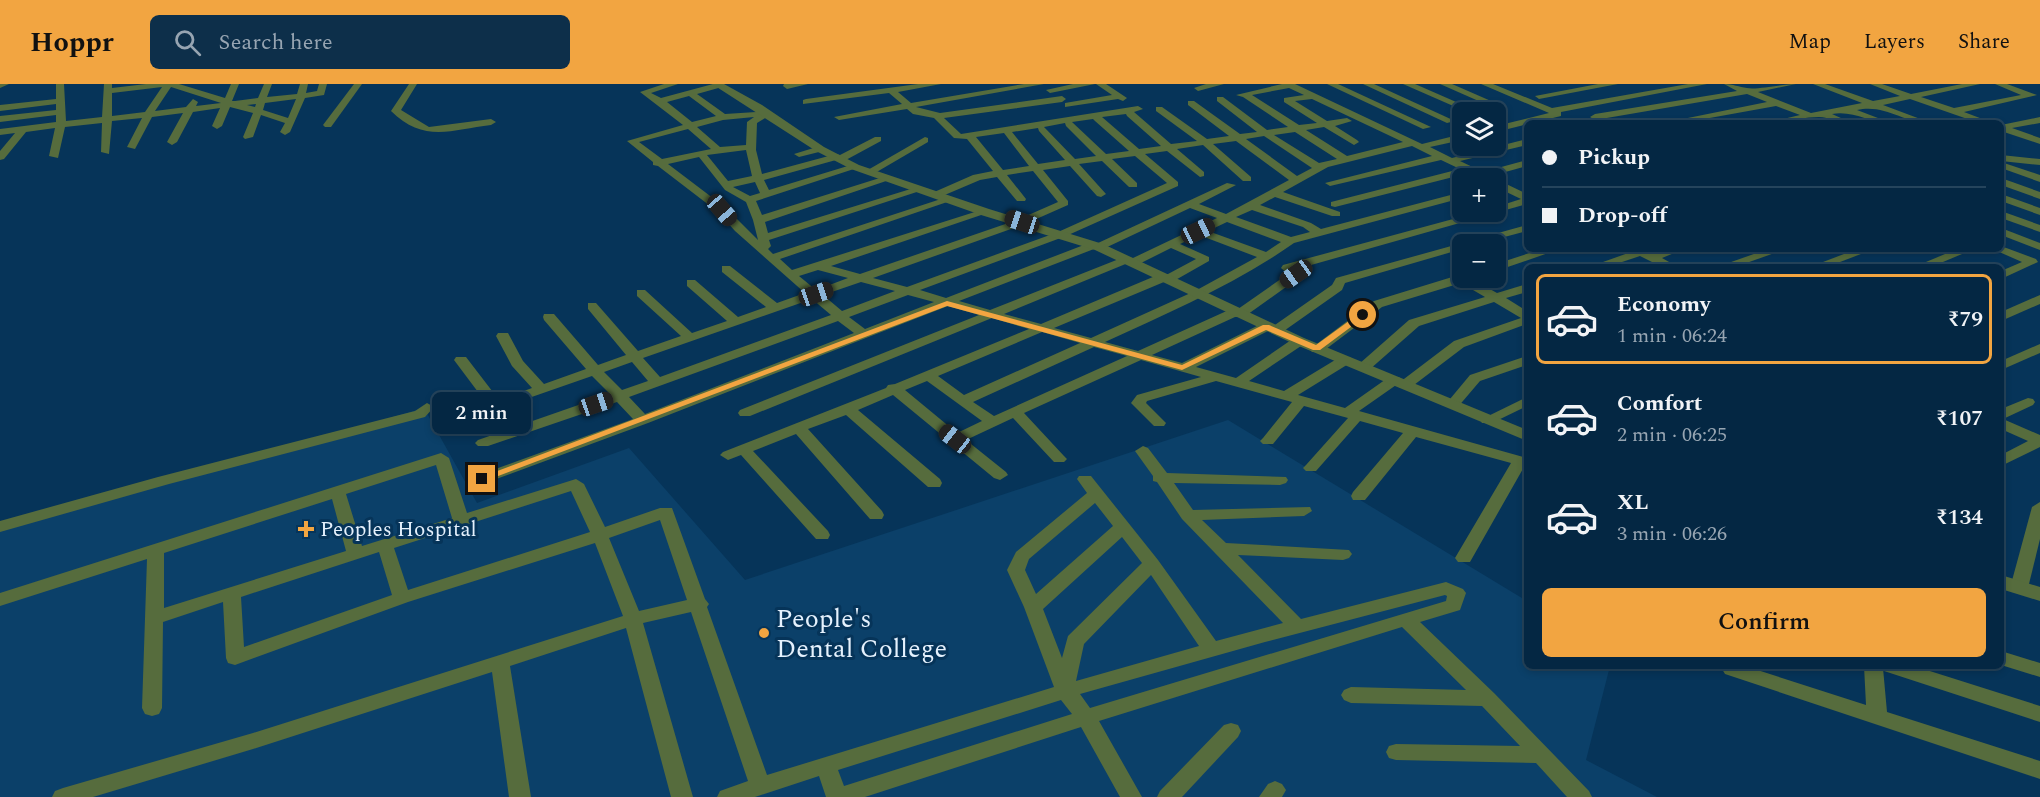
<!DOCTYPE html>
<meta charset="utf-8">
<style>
:root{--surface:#042743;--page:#0d2f4a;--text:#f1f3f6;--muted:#97a5b2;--line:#25445c;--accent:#f2a541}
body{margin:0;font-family:Spectral,serif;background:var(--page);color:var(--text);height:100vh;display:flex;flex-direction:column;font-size:22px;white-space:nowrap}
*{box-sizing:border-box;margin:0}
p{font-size:20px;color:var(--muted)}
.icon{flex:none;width:33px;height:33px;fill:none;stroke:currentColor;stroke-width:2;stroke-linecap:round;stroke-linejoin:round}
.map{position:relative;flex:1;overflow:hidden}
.side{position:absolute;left:1524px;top:180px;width:480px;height:405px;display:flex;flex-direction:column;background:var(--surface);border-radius:9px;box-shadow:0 3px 9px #0003,0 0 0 2px var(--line)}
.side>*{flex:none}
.hud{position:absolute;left:1524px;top:36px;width:480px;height:132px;border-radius:9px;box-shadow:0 3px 9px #0003,0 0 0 2px var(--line);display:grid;align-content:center;height:132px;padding:0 18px;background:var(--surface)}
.buttons{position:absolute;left:1452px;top:18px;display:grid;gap:12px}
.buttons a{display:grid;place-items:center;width:54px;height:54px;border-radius:9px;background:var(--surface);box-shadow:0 3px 9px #0003,0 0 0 2px var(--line);font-size:30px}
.end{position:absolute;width:27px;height:27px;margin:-14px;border:8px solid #f2a541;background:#111;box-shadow:0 0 0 3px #111}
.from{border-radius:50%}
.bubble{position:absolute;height:42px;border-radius:9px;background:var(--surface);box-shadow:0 3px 9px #0003,0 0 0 2px var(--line);font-size:20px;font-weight:600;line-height:42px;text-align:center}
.car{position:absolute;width:18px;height:36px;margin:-18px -9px;border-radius:8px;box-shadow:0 0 4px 2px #0007;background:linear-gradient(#222 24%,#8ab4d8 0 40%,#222 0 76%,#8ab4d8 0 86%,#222 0)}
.hud b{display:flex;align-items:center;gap:21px;height:57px;font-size:22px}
.hud b+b{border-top:2px solid var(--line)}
.hud i{width:15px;height:15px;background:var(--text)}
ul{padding:10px 0 0;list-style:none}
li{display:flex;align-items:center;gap:18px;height:90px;margin:0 12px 9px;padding:0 6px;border:3px solid transparent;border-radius:9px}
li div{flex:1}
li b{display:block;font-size:22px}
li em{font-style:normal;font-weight:600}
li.current{border-color:var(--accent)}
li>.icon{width:54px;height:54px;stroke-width:1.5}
.action{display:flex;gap:12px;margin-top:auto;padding:12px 18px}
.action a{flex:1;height:69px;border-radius:9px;background:var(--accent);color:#111;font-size:24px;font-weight:600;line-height:69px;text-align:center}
header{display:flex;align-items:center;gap:36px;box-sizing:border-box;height:84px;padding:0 30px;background:var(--accent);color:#111}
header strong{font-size:28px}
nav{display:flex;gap:33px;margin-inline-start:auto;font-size:21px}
.search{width:420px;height:54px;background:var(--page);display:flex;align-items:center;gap:15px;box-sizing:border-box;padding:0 21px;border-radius:9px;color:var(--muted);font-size:22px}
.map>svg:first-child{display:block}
.built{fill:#0b4069}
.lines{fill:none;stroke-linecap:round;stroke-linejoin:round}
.minor{fill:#566c3d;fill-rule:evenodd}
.tertiary{fill:#566c3d;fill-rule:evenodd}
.route{fill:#f2a541}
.poi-dot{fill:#f2a541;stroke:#063459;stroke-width:2}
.labels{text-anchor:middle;stroke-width:6;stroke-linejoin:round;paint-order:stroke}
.poi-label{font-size:21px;fill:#e5f1fd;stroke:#063459;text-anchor:start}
.near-poi-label{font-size:26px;fill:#e5f1fd;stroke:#063459;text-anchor:start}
</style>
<header>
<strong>Hoppr</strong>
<div class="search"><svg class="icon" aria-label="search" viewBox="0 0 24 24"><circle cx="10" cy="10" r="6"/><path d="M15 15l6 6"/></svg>Search here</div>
<nav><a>Map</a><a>Layers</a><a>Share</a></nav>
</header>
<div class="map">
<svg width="2040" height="713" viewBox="0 0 2040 713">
<rect width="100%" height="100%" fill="#063459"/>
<!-- built -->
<polygon class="built" points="424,324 477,419 629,364 745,496 1228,336 1527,517 1527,582 1610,582 1586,676 1657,713 0,713 0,446"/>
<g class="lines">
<!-- minor -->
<g class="minor">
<polygon points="0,0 9,0 0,4"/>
<path d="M56,0h8l2,37 36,-4 2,-33h8v4l34,-4h33l46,14 6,-14h8l-7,17h3l23,-3 6,-14h8l-5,13 30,-3 3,-10h8l-2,9 11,-2 2,-7h8l-3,11 -19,3 -15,34 -5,3 -5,-3 5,-9 -24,-8 -8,22 -8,2 -2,-2 10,-24 -23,-6 -8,19 -5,3 -5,-3 8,-18 -27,4 -16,30 -5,3 -5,-3 16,-29 -31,4 -17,32 -8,-2 15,-29 -30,3 -3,33 -8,-2 1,-29 -37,4 -7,31 -9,-2 6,-28 -29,4 -22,27 -4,1v-9l15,-18 -15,2v-6l56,-7v-7l-56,7v-6l56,-6v-6l-56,7v-6l56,-6zM162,3l-17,25 -33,4v-23zM171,3l50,16 -25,3 2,-4 -5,-3 -7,8 -31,4zM296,15l-8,19 -25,-8 2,-7zM256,20l-1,3 -8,-2z"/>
<polygon points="354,0 362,0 331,43 325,43 323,41"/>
<path d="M409,0h8l-16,26 28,17 62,-8 5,3 -5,3c-40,5 -68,18 -100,-14z"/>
<path d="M664,0h14l-27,9 10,5 52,-14h10l-1,3 -25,7 28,20 45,-3v4l-13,8 -1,27 6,24 74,-20 4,1 35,-18h6v4l-37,20 -8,-1 -72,20 5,10 82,-25 9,2 -104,34 6,14 124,-39 9,2 -130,44 3,11 149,-46 9,2 -157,51 2,6 -3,3 5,5 174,-57 9,2 -176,60 12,11 189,-60 9,2 -159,54 29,8 157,-54 41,-18 -25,-31 -26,4 19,24 -1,2h-8l-20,-24 -17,3 -40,17h-8v-4l41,-18 20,-4 -26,-32 -13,-1 -20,-20 -21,-4 -6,-5 -68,11 -5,-3 68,-13 -13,-11 -86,11v-4l3,-1 112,-15h23l-43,8 13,11 113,-19h20l-128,23 24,6 122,-17 4,3 -4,3 -118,16 17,16 177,-28 5,3 -9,3 37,32 26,-3 -41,-30v-4h6l45,32 22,-3 -41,-31v-4h6l46,33 17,-2 -40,-31v-4h6l44,33 21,-3 -45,-30 -7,-2 46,-11h13l127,60 40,-10v6l-32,7 22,11 75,-19v6l-67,16 23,11 44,-12v6l-36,10 1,2h-13l-10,-5 -134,34 -4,-1v-4l129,-33 -19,-9 -111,26 -5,-3 107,-27 -20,-10 -84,21 -45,25 57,20v4h-8l-57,-19 -15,8 51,18 10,6 141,-37v6l-168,45c-58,41 -124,69 -189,99l33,9 93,-42h7l50,-35 -7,-6 2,-3 196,-53h17v-5l25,-8 -25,-12v-7l4,1 27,13v10l-230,65 5,5 -2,3 -56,40h-9l-83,38 30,8 79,-39 5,-1 6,4 60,-42 4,-7 191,-53v6l-49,13h-16v5l-117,34 -3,7 -61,43 -5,1 -6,-4 -74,37 40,11 58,-40h10l2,3 -2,3 -55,37 35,10 56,-34h10l2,3 -2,3 -52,32 47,13 44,-31h10l2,3 -2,3 -40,28 168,47v10l-3,-1 -54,95h-12l-3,-4 56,-95 -95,-26 -51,63h-12l-2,-4 2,-4 50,-59 -43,-12 -44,50h-10l-3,-3 3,-3 42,-47 -44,-12 -31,38h-10l-3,-3 3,-3 29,-36 -76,-21 -69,20 -1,2 20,20 -2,3h-10l-23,-23 6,-8 64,-18 -60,-17 -117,53 40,43 3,3 -3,3h-10l-41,-44 -47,22 40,32 2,3 -8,5 -6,-2 -101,-83 -35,15 82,69 2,4 -2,4h-12l-82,-72 -38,14 74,82 2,4 -2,4h-12l-74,-85 -43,17 75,80 2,4 -2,4h-12l-75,-84 -13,5 -8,-5 3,-3 163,-64 2,-3 7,-1 134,-55 -37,-11 -242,98h-10l-2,-3 2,-3 239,-95 -31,-9 -300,117 -160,59h-12l-2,-3 2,-3 157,-57 -16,-17 -129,44h-10l-3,-3 3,-3 132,-46 -18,-18 -112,39 -7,-4 14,-7 -33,-44 2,-3h10l33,43 33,-12 -20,-22 -16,-30 2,-3h10l15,28 21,23 42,-15 -42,-49 -1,-3 1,-3h10l44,51 28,-10 -38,-46v-6h8l42,48 43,-15 -44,-40v-6h8l47,43 35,-12 -40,-35v-6h8l43,37 28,-10 -44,-35v-6h8l47,37 28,-10 -70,-62 -17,-19 -60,-46 -5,-1v-3l-26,-21 56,-16 -43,-33zM1289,4l15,7 -20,3v4l33,21 -18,2 -47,-30zM689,12l27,20 -24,6 -25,-20zM1312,15l91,43 -56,14 -41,-26 18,-3 30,18 5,-3 -2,-2 -22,-14 17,-5 -5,-3 -20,3 -32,-20zM1126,30l1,2 34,30 -22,3 -37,-32zM754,33l-7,5 -1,23 -26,2 -23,-20 26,-7zM1093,35l2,2 34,30 -23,3 -34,-32zM1065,39l1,3 30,30 -21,3 -31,-32zM1038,44l1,3 26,29 -27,4 -26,-32zM688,45l23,20 -49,10 -23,-17zM1295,48l42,27 -18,4 -45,-28zM1004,49l25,33 -26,4 -27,-33zM1264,52l48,32 -15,8 -51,-37zM1236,57l53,39 -63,34 -27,-10 37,-19 -9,-2 -129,60h-9l-143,55 -26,-8 146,-54 112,-50v-4l-33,-28 22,-3 33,26 4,-1v-4l-27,-23 26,-4 40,36h8v-4l-38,-33zM746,66l6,26 -24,5 -21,-26zM1135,72l32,27 -109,49 -151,55 -34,-9 152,-54 43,-19v-4l-25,-31 27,-4 27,30 4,1 5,-3 -27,-30 23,-3 27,26h8v-4l-25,-24zM699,73l26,33 21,12 7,18 5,20 -32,-32 -58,-44zM755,98l5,11 -10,3 -17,-9zM1190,124l27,10 -84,40 -9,-1 -134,53 -31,-9 135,-52h9zM1252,126l51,17 7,5 -19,5 -55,-20zM1227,138l54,20 -15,10 -58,-21zM1199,151l58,22 -62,34 -104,47 -37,-10 110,-46h8l37,-21v-4l-29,-13zM1171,164l25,11 -28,15h-8l-119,50 -37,-10 124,-51 9,2zM818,186l30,8 -32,12 -17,-14zM861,198l34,9 -53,20 -19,-16zM908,211l26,7 -69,27 -16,-12zM812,215l19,16 -171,62 -17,-19zM838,237l16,12 -209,81 -16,-17zM1042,248l38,11 -116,52 -26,-19zM1094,263l33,9 -133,60 -21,-14zM632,278l16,19 -26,9 -18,-18zM927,297l55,40 -25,12 -52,-43z"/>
<polygon points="784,0 808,0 787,5 783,2"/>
<polygon points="1073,0 1095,0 1050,9 1046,6"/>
<polygon points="1096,0 1106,0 1127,14 1123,17 1118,15 1065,23 1065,19 1112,11"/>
<polygon points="1206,0 1224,0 1198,7 1194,4"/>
<polygon points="1327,0 1338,0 1431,43 1423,45"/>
<polygon points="1363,0 1374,0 1455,37 1447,39"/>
<polygon points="1403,0 1415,0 1479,28 1467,28"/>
<polygon points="1440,0 1452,0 1507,24 1499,26"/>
<polygon points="1481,0 1493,0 1552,24 1688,0 1707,0 1561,28 1561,32 1496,48 1496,42 1549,29"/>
<polygon points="1598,0 1618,0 1539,15 1535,12"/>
<path d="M1724,0c9,0 15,3 23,4 10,2 36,-4 49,-4l-38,8 53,21 51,-10 -49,-19h12l48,17 27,-5 -30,-12h12l29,10 51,-10h18l-59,13 33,11 67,-13 -26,-11h12l30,11 -73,17 29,11h-14l-69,-24 -27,6 48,18c-29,0 -45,-19 -74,-13l34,13c-21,0 -38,-13 -59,-9l20,9c-13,0 -23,-6 -33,-6 -17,0 -34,6 -52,6l33,-8 -24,-9 -94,17 -9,-2 94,-19 -20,-8 -152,26 -5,-3 5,-3 142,-23z"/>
<polygon points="2040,33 2040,39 2012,44 2040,54 2040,60 2001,47 2001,41"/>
<polygon points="925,53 928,54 928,58 875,89 866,87"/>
<polygon points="820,62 823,63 823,67 799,73 794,70"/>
<polygon points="2001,71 2040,75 2040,81 2001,77"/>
<polygon points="2001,78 2040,91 2040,98 2001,84"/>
<polygon points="2001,94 2040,108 2040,115 2001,101"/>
<polygon points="2001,110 2040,124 2040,131 2001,117"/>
<polygon points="2001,127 2040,141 2040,148 2001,134"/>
<polygon points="2001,144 2040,159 2040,166 2001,151"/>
<polygon points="2001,162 2036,175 2038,178 2001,195 2001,187 2022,178 1997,167 1995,165 2001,165"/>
<polygon points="1542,165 1560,165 1496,187 1496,180"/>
<polygon points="1628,165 1644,165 1652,169 1666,165 1684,165 1662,174 1678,183 1662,183 1640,172 1607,183 1589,183 1631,168"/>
<polygon points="1768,165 1786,165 1735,183 1717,183"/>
<polygon points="1857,165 1874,165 1827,183 1810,183"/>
<polygon points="1957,165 1974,165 1931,183 1914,183"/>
<polygon points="1462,190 1462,194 1470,194 1497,209 1527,200 1527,208 1506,214 1527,227 1527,240 1464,263 1410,304 1400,304 1398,301 1400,298 1454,257 1521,234 1494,218 1419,242 1369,286 1359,286 1357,283 1359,280 1409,236 1485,213 1461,199 1382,223 1322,268 1312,268 1310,265 1374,217"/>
<polygon points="2040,211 2040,220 2001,237 2001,228"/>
<polygon points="2040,260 2040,269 2001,286 2001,277"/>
<polygon points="1527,272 1527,281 1480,297 1457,324 1452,325 1445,321 1470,291"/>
<polygon points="1527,313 1527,322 1492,339 1482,339 1480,336"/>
<polygon points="2028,314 2033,315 2035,318 2033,321 2003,335 2040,351 2040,363 2001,382 2001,371 2028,357 2001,345 2001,325"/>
<polygon points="427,319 434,323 425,333 169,400 0,448 0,437 158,393 415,327"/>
<path d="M1143,362l5,2 19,25 119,4 2,3 -2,3 -6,2 -106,-2 19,27 117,-3 2,4 -8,5 -102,4 24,23 123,7 3,4 -3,4 -6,2 -105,-5 63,64 145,-37 17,7 3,4 -6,17 -40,12 74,71 95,98 3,6h-25l-31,-34 -140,-3 -7,-2 -3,-6 3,-6 7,-2 124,2 -38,-40 -131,-3 -7,-3 -3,-5 3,-5 7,-3 115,3 -64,-63 -303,94 43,76h-22l-39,-70 -216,70h-39l-7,-21 -64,21h-38l3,-6 28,-10 -57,-169 -48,11 50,174h-22l-45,-169 -116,38 21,131h-22l-17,-125 -239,77 -160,48h-41l3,-6 8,-3 190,-55 370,-117 -28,-73 -187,59 -173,63 -7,-2 -2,-5 -3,-56 -60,20 -1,86 -3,6 -7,2 -7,-2 -3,-6 5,-149 -147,47v-13l441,-140 8,5 18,55 109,-34 8,5 21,43 55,-19h12l33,91 4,5 -2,3 60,168 287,-88 -30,-80 -17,-37 9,-18 71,-59 -10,-14 2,-3h12l67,84 58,81 67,-18 -101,-104 -25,-37 -4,-1v-5l-18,-25zM436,381l16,53 -90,28 -16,-52zM571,407l19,41 -182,58 -14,-42zM332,415l14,52 -182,57v-55zM1095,419l18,23 -77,68 -11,-24 4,-11zM660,436l27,80 -48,11 -30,-73zM1122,453l20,26 -74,73 -6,22 -19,-49zM379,468l13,43 -148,52 -3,-50zM1151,491l48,71 -123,35 8,-37zM1445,511l2,1 -1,5 -356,107 -10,-14 185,-52zM1061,616l11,14 -228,72 -6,-16z"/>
<polygon points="2040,418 2040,455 2028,504 2025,508 2013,508 2010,504 2032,423"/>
<polygon points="2001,567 2040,579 2040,593 2001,581"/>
<polygon points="1724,582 1745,582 1866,621 1864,582 1914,582 2040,622 2040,638 1884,587 1883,584 1887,628 2040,677 2040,695 1725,590 1722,585"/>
<polygon points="1231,639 1238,641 1241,647 1238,653 1182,713 1157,713 1160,707 1224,641"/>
<polygon points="1275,697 1282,700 1286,706 1282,713 1259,713 1268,700"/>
</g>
<!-- tertiary -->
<g class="tertiary">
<polygon points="712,0 724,0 762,21 824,63 859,81 989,125 1103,160 1304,254 1527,346 1527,357 1294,260 1095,166 981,131 851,85 816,67"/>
<polygon points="2001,491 2040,503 2040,517 2001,505"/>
</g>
</g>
<!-- route -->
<polygon class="route" points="947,217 1182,281 1263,241 1269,241 1316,261 1360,229 1367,231 1320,266 1313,266 1266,246 1182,286 947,222 485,397 476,395"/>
<!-- markers -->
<g class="poi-dot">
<path d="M303 436h6v6h6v6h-6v6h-6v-6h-6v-6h6z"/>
<circle cx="764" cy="549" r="6"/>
</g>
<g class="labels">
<!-- poi labels -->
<g class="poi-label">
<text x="320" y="452">Peoples Hospital</text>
</g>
<!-- near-poi labels -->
<g class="near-poi-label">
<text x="776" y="543">People's<tspan x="776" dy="30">Dental College</tspan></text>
</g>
</g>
</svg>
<div class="buttons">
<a><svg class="icon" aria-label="layers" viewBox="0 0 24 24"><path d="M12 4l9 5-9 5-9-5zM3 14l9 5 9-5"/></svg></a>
<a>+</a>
<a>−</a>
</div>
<i class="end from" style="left:1363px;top:231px"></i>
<i class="end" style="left:482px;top:395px"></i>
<div class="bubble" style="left:432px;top:308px;width:99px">2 min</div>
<i class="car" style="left:722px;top:126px;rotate:139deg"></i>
<i class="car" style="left:1022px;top:138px;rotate:288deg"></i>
<i class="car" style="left:1198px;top:147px;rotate:65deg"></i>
<i class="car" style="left:1296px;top:190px;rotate:235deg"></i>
<i class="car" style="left:816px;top:210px;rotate:71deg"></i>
<i class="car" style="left:596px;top:320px;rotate:71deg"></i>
<i class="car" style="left:955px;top:355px;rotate:308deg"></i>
<div class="hud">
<b><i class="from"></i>Pickup</b>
<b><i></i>Drop-off</b>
</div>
<section class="side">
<ul>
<li class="current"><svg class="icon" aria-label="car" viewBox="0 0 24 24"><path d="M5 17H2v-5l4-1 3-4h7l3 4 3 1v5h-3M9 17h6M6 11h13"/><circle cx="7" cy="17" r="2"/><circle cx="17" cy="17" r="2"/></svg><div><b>Economy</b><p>1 min · 06:24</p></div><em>₹79</em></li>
<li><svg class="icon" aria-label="car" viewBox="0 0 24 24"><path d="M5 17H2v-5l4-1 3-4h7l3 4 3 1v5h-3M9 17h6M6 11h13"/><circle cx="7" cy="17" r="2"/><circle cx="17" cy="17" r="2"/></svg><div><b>Comfort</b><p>2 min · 06:25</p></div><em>₹107</em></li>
<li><svg class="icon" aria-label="car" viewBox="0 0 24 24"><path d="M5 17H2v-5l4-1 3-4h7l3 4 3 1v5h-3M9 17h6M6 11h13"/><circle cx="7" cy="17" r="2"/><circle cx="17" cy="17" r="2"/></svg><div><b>XL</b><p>3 min · 06:26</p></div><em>₹134</em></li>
</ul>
<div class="action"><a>Confirm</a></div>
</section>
</div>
